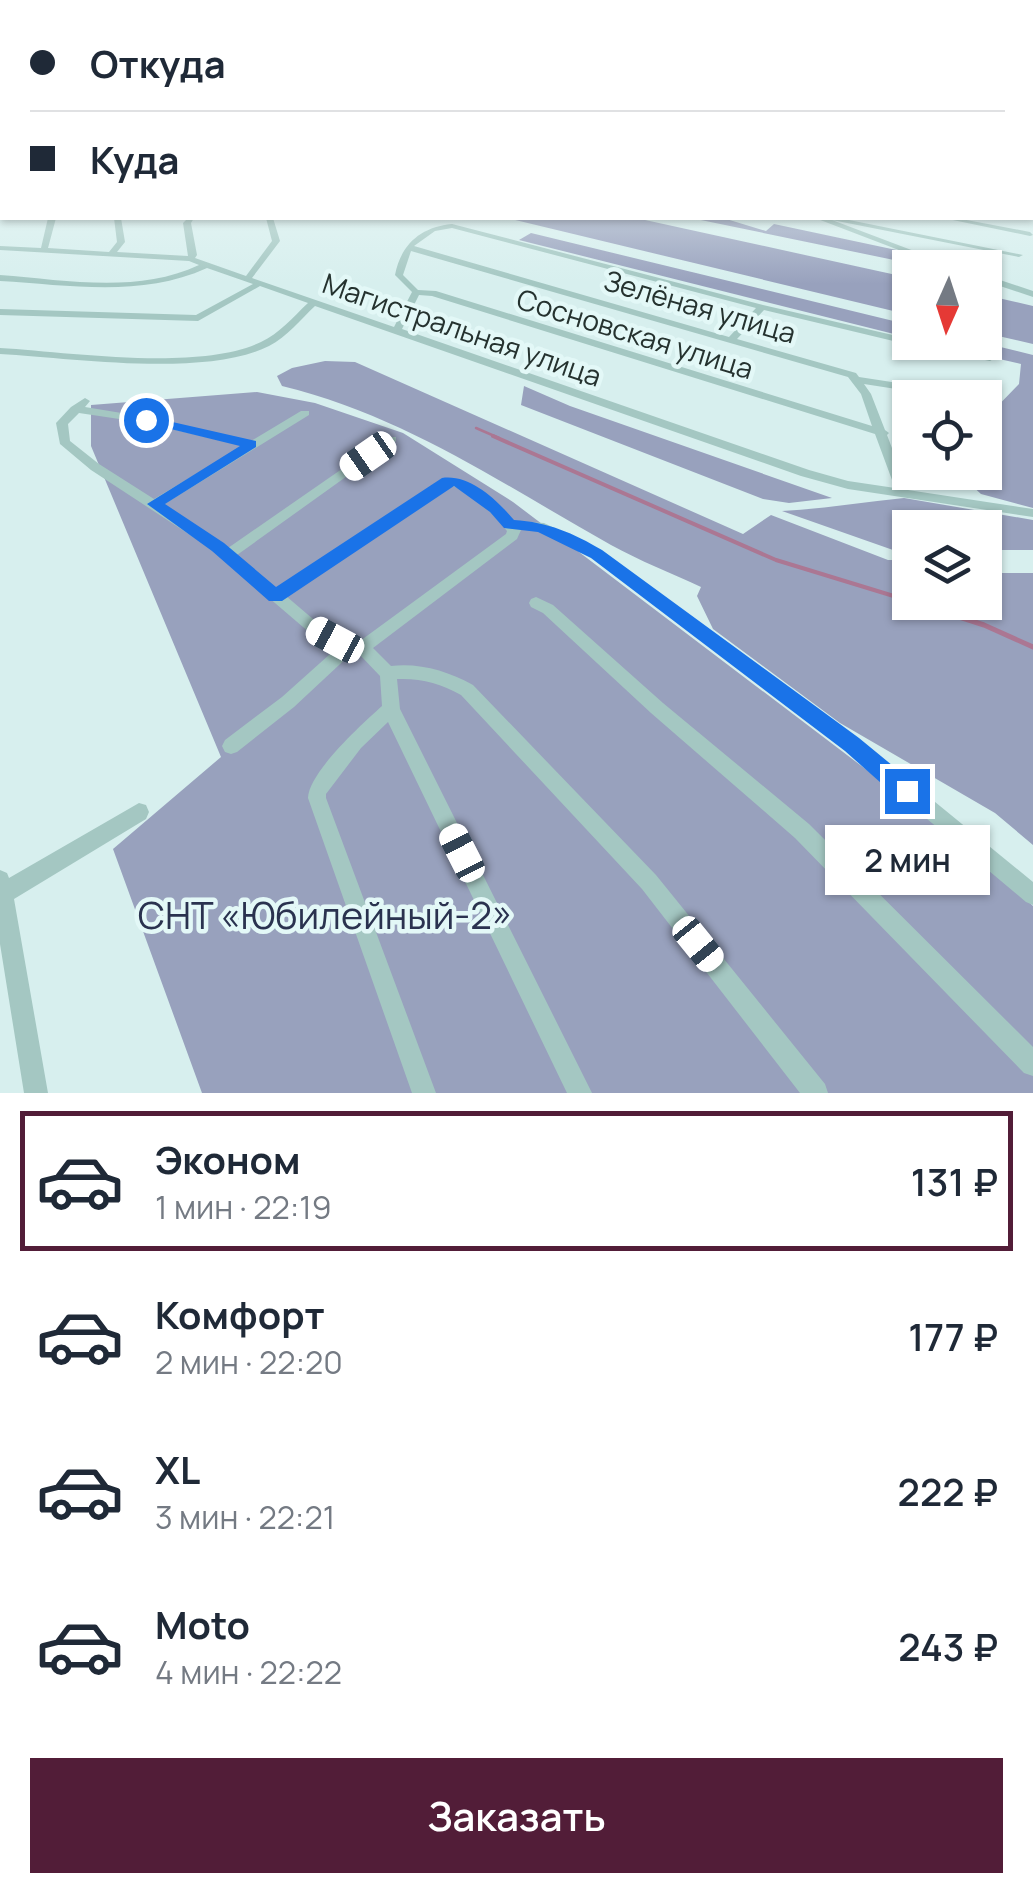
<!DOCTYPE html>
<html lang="ru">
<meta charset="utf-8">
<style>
:root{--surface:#fff;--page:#f2f2f3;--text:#1f2937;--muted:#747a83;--line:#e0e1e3;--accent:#521d38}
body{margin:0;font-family:Manrope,sans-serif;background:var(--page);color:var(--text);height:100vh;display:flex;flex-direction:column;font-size:38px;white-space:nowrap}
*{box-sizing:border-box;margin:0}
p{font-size:32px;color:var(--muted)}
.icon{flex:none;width:55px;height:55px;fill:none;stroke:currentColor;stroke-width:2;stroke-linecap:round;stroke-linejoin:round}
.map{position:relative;height:1093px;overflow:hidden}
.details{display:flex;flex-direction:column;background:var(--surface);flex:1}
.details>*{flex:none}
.banner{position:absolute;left:0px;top:0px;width:1035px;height:220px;box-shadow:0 2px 8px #0004;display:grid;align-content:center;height:220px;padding:0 30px;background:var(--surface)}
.needle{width:65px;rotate:183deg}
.buttons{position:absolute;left:892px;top:250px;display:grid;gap:20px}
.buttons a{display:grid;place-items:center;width:110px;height:110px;border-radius:0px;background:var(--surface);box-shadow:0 2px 8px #0004;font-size:50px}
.end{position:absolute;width:45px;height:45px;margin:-22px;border:12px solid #1a73e8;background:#fff;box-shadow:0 0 0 5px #fff}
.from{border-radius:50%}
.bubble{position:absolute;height:70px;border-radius:0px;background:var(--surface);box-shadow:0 2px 8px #0004;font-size:32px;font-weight:600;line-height:70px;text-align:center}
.car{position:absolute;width:30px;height:60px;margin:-30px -15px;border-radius:12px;box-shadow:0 0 8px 2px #0007;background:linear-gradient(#fff 24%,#345 0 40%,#fff 0 76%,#345 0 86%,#fff 0)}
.banner b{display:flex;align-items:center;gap:35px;height:95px;font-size:38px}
.banner b+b{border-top:2px solid var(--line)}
.banner i{width:25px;height:25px;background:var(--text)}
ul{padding:18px 0 0;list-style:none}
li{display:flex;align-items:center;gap:30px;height:140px;margin:0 20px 15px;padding:0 10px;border:5px solid transparent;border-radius:0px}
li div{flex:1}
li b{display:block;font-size:38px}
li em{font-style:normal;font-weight:600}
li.selected{border-color:var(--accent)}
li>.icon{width:90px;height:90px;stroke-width:1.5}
.cta{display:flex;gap:20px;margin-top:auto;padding:20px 30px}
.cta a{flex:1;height:115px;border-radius:0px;background:var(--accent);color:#fff;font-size:40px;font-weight:600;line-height:115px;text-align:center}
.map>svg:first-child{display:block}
.green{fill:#98a1bd}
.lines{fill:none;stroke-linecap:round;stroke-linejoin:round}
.stream-far2{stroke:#ab7793;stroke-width:2.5}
.stream-far1{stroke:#ab7793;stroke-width:4}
.stream{stroke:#ab7793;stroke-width:5}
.minor{fill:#a4c7c2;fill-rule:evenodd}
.route{fill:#1a73e8}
.labels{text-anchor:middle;stroke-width:9;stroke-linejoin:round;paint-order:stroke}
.far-street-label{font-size:28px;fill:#25322f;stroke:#e3f8f7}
.near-park-label{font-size:38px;fill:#2a324f;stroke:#e3f8f7}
</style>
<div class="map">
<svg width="1033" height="1093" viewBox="0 0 1033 1093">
<rect width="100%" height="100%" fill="#d7efee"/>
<!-- green -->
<g class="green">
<polygon points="507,218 636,218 910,278 910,315"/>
<polygon points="691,218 723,218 766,231 774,224 901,251 923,266"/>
<polygon points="531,233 910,325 910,338 519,240"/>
<polygon points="985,295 1033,306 1033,344 985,333"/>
<polygon points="929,343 984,343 1033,355 1033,508 981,494 958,473 985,472 985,419 1019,384 1021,364"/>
<path d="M325,361l30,1 388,172 28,-19 117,45h22v42h75v-41l9,12h39v272l-38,-32 -155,-90 -127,-94 -16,-33 4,-9c-30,-14 -61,-26 -90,-42 -109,-61 -206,-129 -329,-159l-5,-10 15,-8z"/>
<polygon points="524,386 570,406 832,498 789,503 763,499 521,405"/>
<polygon points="257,392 315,403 403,433 513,502 979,855 1033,906 1033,1093 202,1093 113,849 221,757 91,446 91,405"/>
<path d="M904,498l129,22v30h-48v-22h-75v22h-17l-111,-39c41,-2 81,-9 122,-13z"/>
</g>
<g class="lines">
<!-- stream-far2 -->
<polyline class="stream-far2" points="476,428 499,438"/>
<!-- stream-far1 -->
<g class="stream-far1">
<polyline points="493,436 776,560 910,601"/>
<polyline points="913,602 919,604"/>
</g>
<!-- stream -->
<polyline class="stream" points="913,602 984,625 1033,647"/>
<!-- minor -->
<g class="minor">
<rect x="0" y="133" width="2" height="4"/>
<rect x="0" y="148" width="2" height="4"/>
<polygon points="2,165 2,169 0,170 0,166"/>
<polygon points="0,197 2,197 2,203 0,204"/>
<path d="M48,218h8l-8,30 61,4 8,-10 -3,-24h7l4,24 -8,10 71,4 -5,-33 5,-5h6l-3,5 6,32 -2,3 51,18 26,-35 -6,-23h7l7,23 -28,37 142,49 18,-35 -17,-17c6,-31 26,-48 57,-51l311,81 147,34v3h19l65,14 1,2 -5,3 -80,-16 -146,-35 -27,29 119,34 3,4 124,19 1,2h-30l-90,-14 7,10 14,36 4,3 -2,2 21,55 125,19v8l-185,-28 -47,-13 -486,-170c-14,13 -28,31 -46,40 -63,32 -198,12 -269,8v-6c69,4 199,24 261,-6 18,-8 32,-25 47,-39l-48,-17 -62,35 -198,-6v-6l196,6 57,-31 -46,-16c-66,30 -137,17 -207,13v-6c66,5 137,19 199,-10l-10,-4 -189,-11v-4l41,2zM452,228l304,80 -27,29 -315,-91 21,-15zM411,251l437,126 13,17 11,32 -436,-135 -18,-1 -15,-15zM419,295l13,1 443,138 20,54 -47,-7 -39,-11 -407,-141z"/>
<polygon points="815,218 839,218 1023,255 1019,257 832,220 959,268 946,268"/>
<polygon points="943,218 956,218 1030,232 1033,235 1030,236"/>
<polygon points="985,275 1033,291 1033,297 985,281"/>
<path d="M85,398l5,3 -5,6 61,10 105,24 50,-30h8v4l-146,90 65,43 160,-111h8v4l-159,114 39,33 167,-110c30,-1 52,22 70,43l31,2 58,28 256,188 175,143v23l-7,-3 -180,-151 -254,-194 -55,-27h-16l-4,9 -144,109 18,18c30,-3 56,5 82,19l183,190 169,209 3,9h-28l-158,-204 -181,-194c-21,-12 -40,-17 -64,-16l3,30 192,384h-25l-179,-371 -27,26 -35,46v4l110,295h-24l-104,-295c1,-26 54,-74 74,-92l-2,-30 -20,-21 -7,-3 -59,55 -57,45 -6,2 -6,-2 -3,-6 3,-6 57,-43 57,-51 -29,-13 -97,-83 -122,-80 -31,-26 -4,-21 15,-16zM79,413l67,10 97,23 -89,53 -55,-35 -29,-23 -2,-17zM449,485c25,7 42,27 58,46l-1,3 -146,107 -40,-16 -34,-29z"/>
<polygon points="536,597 553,605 663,703 809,824 1033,1047 1033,1076 1024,1073 795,838 651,713 543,613 531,607 529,603 531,599"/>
<polygon points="139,803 146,805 149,812 146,819 14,899 48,1093 24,1093 0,944 0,870 7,873 9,878"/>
</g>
</g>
<!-- sky -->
<linearGradient id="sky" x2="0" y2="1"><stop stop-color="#8f9cc6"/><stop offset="0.46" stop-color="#edf8f7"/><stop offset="1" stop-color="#edf8f7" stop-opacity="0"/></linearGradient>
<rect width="1033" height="284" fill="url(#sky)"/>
<!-- route -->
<path class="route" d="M146,416l110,25v6l-91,57 59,39 52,44 166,-109c28,-4 55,22 72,42 34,2 59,13 88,30l257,188 56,46 3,7 -3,8 -8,3 -8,-3 -54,-48 -254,-193 -53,-26 -34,-4 -14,-16 -36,-26 -172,115h-13l-57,-50 -65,-47 93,-58 -98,-24 -2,-2z"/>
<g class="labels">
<!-- far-street labels -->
<g class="far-street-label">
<text transform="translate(700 307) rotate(16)" y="10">Зелёная улица</text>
<text transform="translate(462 330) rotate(19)" y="10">Магистральная улица</text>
<text transform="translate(635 334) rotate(17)" y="10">Сосновская улица</text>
</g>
<!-- near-park labels -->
<g class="near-park-label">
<text x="325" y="929">СНТ «Юбилейный-2»</text>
</g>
</g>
</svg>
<div class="buttons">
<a><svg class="needle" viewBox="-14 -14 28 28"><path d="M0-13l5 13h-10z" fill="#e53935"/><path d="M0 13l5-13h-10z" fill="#747a83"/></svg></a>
<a><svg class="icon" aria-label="locate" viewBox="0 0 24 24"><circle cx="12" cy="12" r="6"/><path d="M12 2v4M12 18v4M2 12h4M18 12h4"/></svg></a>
<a><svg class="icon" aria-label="layers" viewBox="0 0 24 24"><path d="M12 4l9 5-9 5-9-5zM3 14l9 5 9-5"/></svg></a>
</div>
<i class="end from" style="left:146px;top:420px"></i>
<i class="end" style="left:907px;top:791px"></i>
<div class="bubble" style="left:825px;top:825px;width:165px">2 мин</div>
<i class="car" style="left:368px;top:456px;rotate:235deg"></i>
<i class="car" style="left:335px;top:640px;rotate:298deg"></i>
<i class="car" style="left:462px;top:853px;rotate:333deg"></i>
<i class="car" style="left:698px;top:944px;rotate:141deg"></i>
<div class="banner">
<b><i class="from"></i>Откуда</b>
<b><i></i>Куда</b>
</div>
</div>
<section class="details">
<ul>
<li class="selected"><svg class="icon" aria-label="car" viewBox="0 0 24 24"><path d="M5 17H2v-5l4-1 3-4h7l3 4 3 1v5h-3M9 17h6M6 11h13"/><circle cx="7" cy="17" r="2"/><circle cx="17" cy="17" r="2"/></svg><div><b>Эконом</b><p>1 мин · 22:19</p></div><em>131 ₽</em></li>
<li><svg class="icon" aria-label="car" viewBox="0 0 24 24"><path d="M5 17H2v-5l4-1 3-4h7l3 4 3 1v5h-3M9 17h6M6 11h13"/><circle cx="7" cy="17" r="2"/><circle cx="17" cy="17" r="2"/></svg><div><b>Комфорт</b><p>2 мин · 22:20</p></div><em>177 ₽</em></li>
<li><svg class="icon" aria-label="car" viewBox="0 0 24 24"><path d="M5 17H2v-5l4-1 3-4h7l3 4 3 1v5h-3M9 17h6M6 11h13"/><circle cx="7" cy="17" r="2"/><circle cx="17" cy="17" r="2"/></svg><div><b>XL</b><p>3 мин · 22:21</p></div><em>222 ₽</em></li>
<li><svg class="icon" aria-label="car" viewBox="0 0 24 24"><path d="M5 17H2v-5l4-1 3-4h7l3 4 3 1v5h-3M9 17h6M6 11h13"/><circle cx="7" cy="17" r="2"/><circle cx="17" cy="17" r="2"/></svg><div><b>Moto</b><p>4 мин · 22:22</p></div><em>243 ₽</em></li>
</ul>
<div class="cta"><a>Заказать</a></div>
</section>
